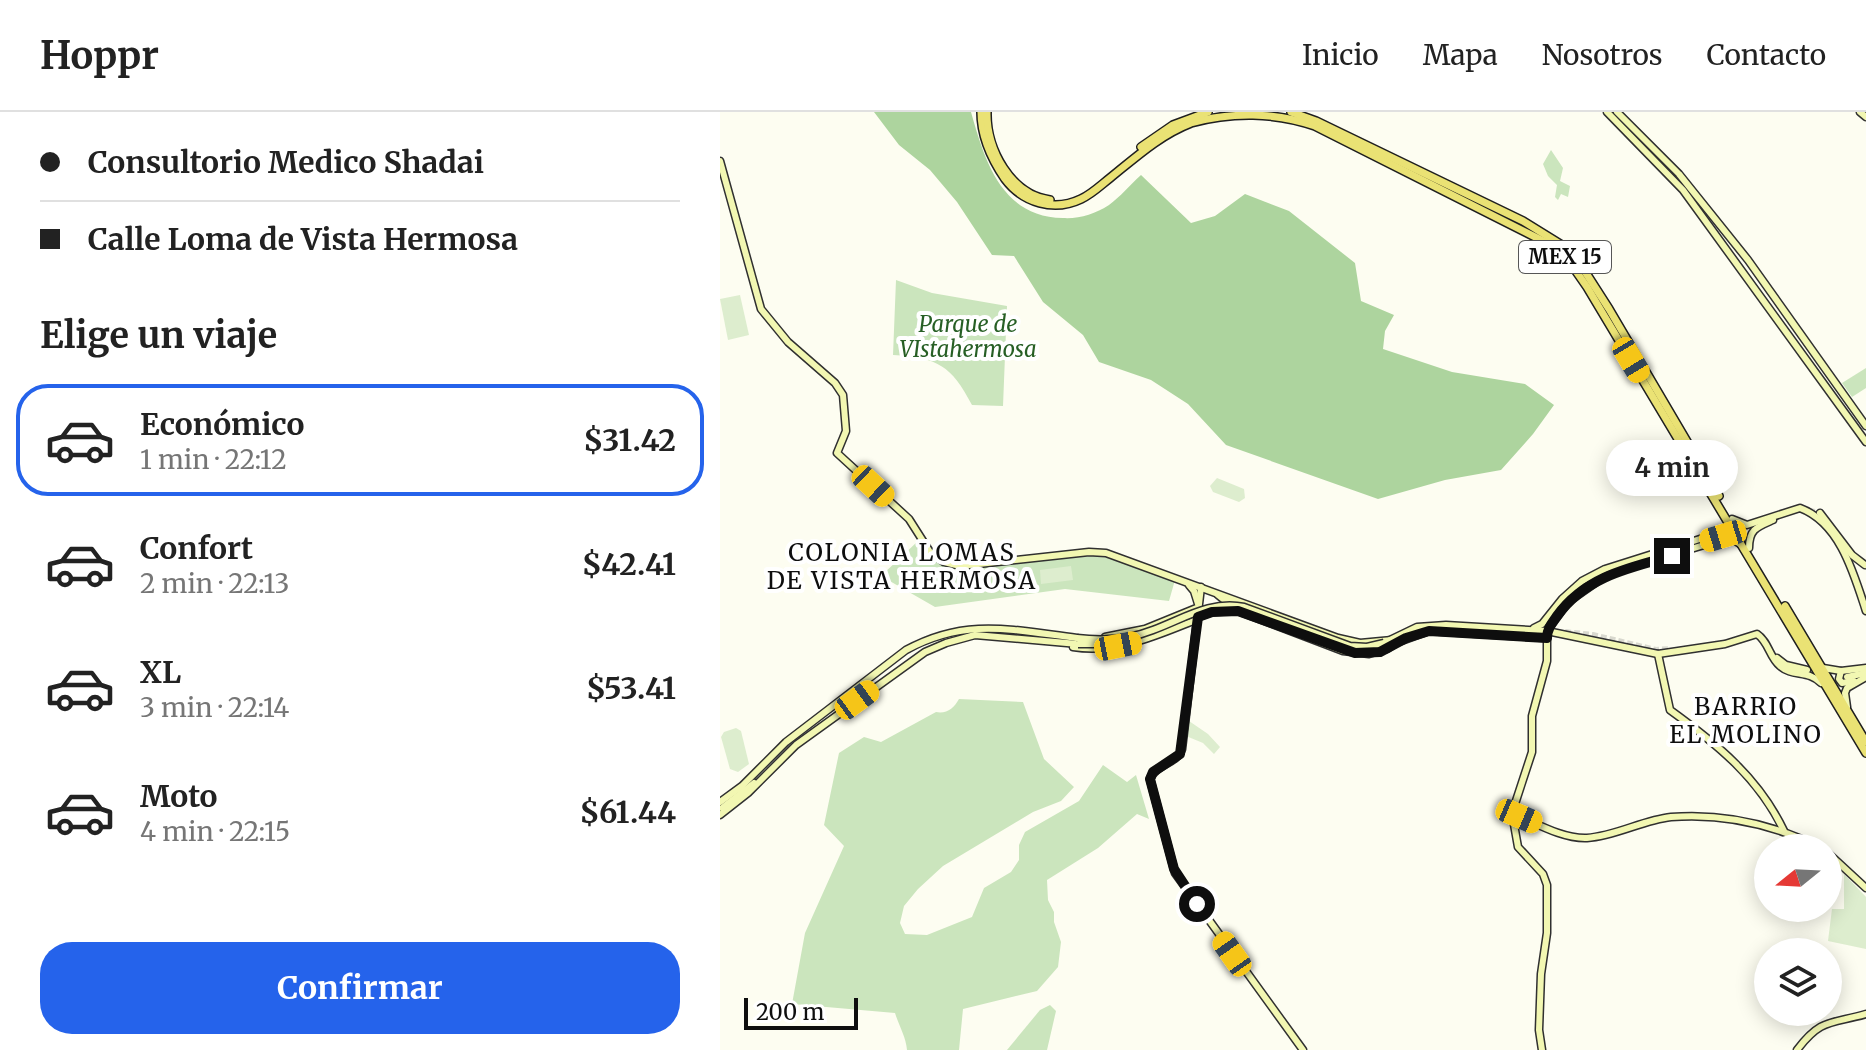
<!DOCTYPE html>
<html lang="es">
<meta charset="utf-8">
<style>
:root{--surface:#fff;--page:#f6f6f6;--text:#222;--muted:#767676;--line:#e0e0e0;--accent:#2563eb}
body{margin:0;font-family:Merriweather,serif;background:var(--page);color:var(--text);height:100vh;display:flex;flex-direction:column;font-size:30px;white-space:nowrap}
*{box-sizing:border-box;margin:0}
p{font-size:26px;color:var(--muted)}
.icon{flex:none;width:44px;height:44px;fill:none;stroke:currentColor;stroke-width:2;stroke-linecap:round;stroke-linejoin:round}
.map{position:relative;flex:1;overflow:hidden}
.panel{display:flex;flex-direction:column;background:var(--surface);width:720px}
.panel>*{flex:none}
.hud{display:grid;align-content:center;height:176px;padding:0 40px;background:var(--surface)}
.needle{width:52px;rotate:252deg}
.buttons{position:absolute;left:1034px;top:722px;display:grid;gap:16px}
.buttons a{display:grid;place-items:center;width:88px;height:88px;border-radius:50%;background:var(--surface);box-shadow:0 4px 20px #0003;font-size:40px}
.scale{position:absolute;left:24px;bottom:20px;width:114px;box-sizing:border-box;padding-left:8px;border:4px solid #0e0e0e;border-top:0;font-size:22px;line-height:28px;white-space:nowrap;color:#0e0e0e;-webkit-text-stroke:6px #fff;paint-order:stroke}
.end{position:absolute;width:36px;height:36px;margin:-18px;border:10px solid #0e0e0e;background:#fff;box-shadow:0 0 0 4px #fff}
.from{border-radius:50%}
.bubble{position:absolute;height:56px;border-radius:28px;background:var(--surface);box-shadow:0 4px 20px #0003;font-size:26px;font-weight:700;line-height:56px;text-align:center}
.car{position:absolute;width:24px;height:48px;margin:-24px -12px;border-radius:10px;box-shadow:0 0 6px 2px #0007;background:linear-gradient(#f5c518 24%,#345 0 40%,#f5c518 0 76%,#345 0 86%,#f5c518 0)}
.hud b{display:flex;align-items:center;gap:28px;height:76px;font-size:30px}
.hud b+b{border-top:2px solid var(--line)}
.hud i{width:20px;height:20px;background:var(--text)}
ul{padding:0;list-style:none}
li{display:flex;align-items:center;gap:24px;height:112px;margin:0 16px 12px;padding:0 24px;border:4px solid transparent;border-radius:32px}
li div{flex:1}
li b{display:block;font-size:30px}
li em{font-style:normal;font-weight:700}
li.active{border-color:var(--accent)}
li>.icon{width:72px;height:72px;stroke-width:1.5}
h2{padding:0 40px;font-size:36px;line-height:96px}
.cta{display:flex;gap:16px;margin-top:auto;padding:16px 40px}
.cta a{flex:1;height:92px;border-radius:32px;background:var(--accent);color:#fff;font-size:32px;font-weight:700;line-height:92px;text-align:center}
header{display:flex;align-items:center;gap:48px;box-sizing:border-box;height:112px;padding:0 40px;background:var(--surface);border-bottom:2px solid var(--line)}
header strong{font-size:38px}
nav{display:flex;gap:44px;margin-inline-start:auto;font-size:28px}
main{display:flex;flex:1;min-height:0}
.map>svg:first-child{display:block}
.green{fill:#cbe5bd}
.forest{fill:#add49e}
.pitch{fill:#ddedce}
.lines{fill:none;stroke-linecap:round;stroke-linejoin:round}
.secondary-tunnel{stroke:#d9d9cf;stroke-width:6;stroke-dasharray:6 3;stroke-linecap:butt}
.secondary-casing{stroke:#303030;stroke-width:9}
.primary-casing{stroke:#1f1f1f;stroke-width:10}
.secondary{stroke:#f2f7b2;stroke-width:6}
.primary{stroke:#eae274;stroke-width:7}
.secondary-bridge-casing{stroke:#303030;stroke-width:9;stroke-linecap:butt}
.secondary-bridge{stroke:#f2f7b2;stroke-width:6}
.route{stroke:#0e0e0e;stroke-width:10}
.labels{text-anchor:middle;stroke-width:8;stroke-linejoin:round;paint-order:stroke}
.shield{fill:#fff;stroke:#565656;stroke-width:2}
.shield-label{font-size:20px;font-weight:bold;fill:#0e0e0e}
.park-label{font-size:22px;font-style:italic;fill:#275f25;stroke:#fff}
.neighbourhood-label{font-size:24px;letter-spacing:2px;fill:#0e0e0e;stroke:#fff}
</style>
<header>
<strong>Hoppr</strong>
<nav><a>Inicio</a><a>Mapa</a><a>Nosotros</a><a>Contacto</a></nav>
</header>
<main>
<section class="panel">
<div class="hud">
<b><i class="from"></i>Consultorio Medico Shadai</b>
<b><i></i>Calle Loma de Vista Hermosa</b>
</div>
<h2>Elige un viaje</h2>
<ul>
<li class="active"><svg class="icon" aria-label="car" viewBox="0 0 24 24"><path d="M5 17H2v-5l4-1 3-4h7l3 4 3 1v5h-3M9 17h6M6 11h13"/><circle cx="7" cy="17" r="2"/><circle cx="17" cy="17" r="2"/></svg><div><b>Económico</b><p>1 min · 22:12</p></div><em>$31.42</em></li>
<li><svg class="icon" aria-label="car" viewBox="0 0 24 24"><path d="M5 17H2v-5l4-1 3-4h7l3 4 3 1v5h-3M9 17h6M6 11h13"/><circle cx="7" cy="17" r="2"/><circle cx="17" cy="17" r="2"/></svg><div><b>Confort</b><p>2 min · 22:13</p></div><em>$42.41</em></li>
<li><svg class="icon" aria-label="car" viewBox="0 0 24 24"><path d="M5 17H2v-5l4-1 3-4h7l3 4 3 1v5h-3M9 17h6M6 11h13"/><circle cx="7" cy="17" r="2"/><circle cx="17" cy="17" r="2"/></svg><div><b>XL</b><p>3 min · 22:14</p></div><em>$53.41</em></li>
<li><svg class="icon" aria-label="car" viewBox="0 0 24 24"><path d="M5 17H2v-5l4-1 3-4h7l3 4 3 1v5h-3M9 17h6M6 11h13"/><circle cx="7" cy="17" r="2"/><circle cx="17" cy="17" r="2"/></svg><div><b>Moto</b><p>4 min · 22:15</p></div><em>$61.44</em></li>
</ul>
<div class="cta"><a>Confirmar</a></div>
</section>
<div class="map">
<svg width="1146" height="938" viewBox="0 0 1146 938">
<rect width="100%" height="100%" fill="#fdfdf1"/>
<!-- green -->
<g class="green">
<polygon points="831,38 843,56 840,69 850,74 848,85 841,82 838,88 835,85 837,73 828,64 823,52"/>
<path d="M176,168l36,13 75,13 -4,100 -31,-1c-21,-40 -34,-47 -79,-50z"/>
<polygon points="1146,256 1146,276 1132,285 1122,271"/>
<polygon points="198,429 216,449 236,457 382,443 455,468 449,489 345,477 215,495 161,464"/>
<path d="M239,587l64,3 21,57 30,28 -13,14 -28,11 -90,54 -25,23 -14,17 -4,17 5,11 22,1 45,-18 12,-29 27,-16 8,-12v-15l6,-13 54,-31 24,-36 24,17 9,-7 13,44 -12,-5 -39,34 -51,32 1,20 6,12v10l7,20 -3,25 -21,24 -74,18 -4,41h-52c-1,-13 -8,-24 -12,-37l-103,-9 13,-71 39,-87 -20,-21 15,-72 25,-16 17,5 55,-30c11,2 18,-4 23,-13z"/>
<polygon points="330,893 336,899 327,938 287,938 320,898"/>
</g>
<!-- forest -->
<path class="forest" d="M154,0h97c14,50 31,105 92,106 16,1 32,-4 46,-13 11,-8 21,-20 32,-30l50,48 24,-7 30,-22 44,17 66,52 6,38 33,14 -9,16 -2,18 69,23 73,12 29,21 -21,29 -32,36 -56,10 -67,19 -152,-54 -38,-41 -37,-24 -52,-18 -16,-27 -40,-33 -29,-46 -22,-1 -35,-53 -27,-32 -31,-25z"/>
<!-- pitch -->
<g class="pitch">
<polygon points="20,183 29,223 8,228 0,187"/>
<polygon points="497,366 524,377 525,386 519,390 493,380 490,374"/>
<polygon points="351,454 353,468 321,472 320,458"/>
<polygon points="469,609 488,622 500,635 494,642 483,631 466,624"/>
<polygon points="16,616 21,619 29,652 18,660 10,657 1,625 4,620"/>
<polygon points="1124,762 1146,785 1146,837 1108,829 1112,797 1124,797"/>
</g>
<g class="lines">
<!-- secondary-tunnel -->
<g class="secondary-tunnel">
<polyline points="1080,397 1100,401"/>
<polyline points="1003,424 1032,414"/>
<polyline points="845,520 873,523 936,538 950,537"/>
<polyline points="785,521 829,521"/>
<polyline points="32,667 47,654"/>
</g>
<defs>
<g id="secondary">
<polyline points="887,0 963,78 1146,330"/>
<polyline points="897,0 959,62 1028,148 1146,314"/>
<polyline points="1140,0 1146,5"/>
<polyline points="0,49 41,197 68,230 115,271 123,283 126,319 117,341 189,407 210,440 224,450 240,454 369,440 386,441 618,526 640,531 672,528"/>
<polyline points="1100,401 1132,443 1145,453"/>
<path d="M1012,407l15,6 53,-17c40,15 54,66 66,103"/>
<path d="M1029,436c0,-19 8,-21 24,-28"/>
<path d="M481,475l-19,162c-5,15 -26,15 -32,30l25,94 128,177"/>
<polyline points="498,483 518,499 623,539 649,542 667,537 676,531"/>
<polyline points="478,505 492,500 514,499"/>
<polyline points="814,516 822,512 842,487 862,469 885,457 1002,420"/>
<polyline points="385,525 425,517 479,495 474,479 469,473"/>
<path d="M670,528l27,-13 29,-2 101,6 111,23 67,-10 32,-10c12,8 12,23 23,32 12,11 29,4 41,17"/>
<polyline points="673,532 709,519 827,526"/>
<path d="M353,535c45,7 84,-12 125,-28"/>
<path d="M938,542l12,56c47,34 89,68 114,121"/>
<polyline points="1057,546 1066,553 1087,558"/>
<polyline points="1103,556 1121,559 1146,556"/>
<polyline points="1121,559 1119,567 1122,571 1134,569"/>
<polyline points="1127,565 1146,561"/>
<polyline points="1127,595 1125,581 1127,576 1146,565"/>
<path d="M0,690l22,-16 44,-44 120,-92c60,-33 106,-20 171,-12"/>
<polyline points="2,696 34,671"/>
<path d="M792,701c22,9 50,26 75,25 29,-2 56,-18 84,-21 52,-4 104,8 150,31"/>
<polyline points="0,703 28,681 76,633 205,540 226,531 255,523 358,532"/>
<polyline points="1108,741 1146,776"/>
<polyline points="822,938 819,918 821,862 827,821 827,773 823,762 798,735 792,701 812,640 812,604 827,549 827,519 848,490 888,462 1004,427 1012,427 1020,432"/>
<path d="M1077,938c24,-32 34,-26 69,-36"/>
</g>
<g id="primary">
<path d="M261,0c0,24 11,48 24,67 18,24 49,33 76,20 11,-5 20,-14 29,-21 26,-21 50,-43 81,-55 40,-11 84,-11 124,3l238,120 18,18 16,23 279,466"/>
<path d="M267,0c-1,37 24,83 63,88"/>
<polyline points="571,0 596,9 803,109 845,135 864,158 889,197 999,384"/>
<polyline points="421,35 453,13 488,0"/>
<polyline points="1065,494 1146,630"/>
</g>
</defs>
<!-- secondary casing -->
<use href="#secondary" class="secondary-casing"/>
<!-- primary casing -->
<use href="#primary" class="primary-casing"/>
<!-- secondary -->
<use href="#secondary" class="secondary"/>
<!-- primary -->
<use href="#primary" class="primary"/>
<defs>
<g id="secondary-bridge">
<path d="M357,526c26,3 51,2 76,-8 30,-11 58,-30 91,-23l106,39 17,1 17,-4"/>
<polyline points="358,532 375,532"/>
</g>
</defs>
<!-- secondary-bridge casing -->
<use href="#secondary-bridge" class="secondary-bridge-casing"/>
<!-- secondary-bridge -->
<use href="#secondary-bridge" class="secondary-bridge"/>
</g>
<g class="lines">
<!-- route -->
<path class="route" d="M477,792l-23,-35 -24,-90 3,-7 27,-18 18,-137 14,-5 26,-1 117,42 25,-1 26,-14 23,-7 118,7c0,-9 5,-15 10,-22 28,-39 71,-48 115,-60"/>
</g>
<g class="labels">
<!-- shield labels -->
<rect class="shield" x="799" y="129" width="92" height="32" rx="6"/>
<g class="shield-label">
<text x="845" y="152">MEX 15</text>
</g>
<!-- park labels -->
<g class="park-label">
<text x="248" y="220">Parque de<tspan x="248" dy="25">VIstahermosa</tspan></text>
</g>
<!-- neighbourhood labels -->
<g class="neighbourhood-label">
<text x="182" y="449">COLONIA LOMAS<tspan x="182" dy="28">DE VISTA HERMOSA</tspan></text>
<text x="1026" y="603">BARRIO<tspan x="1026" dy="28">EL MOLINO</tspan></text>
</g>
</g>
</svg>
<div class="buttons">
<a><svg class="needle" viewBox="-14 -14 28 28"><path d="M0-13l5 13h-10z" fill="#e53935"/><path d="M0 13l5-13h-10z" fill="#767676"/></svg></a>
<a><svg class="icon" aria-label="layers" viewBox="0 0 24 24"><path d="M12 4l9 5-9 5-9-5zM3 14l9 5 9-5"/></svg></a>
</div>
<div class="scale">200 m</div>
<i class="end from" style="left:477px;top:792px"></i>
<i class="end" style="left:952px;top:444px"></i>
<div class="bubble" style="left:886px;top:328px;width:132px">4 min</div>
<i class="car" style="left:911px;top:248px;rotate:149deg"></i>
<i class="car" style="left:153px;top:374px;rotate:133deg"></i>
<i class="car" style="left:1003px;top:424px;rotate:253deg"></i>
<i class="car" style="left:398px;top:534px;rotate:79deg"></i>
<i class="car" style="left:137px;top:588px;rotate:54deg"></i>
<i class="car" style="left:799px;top:704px;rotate:113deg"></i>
<i class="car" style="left:512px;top:842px;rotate:325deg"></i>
</div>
</main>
